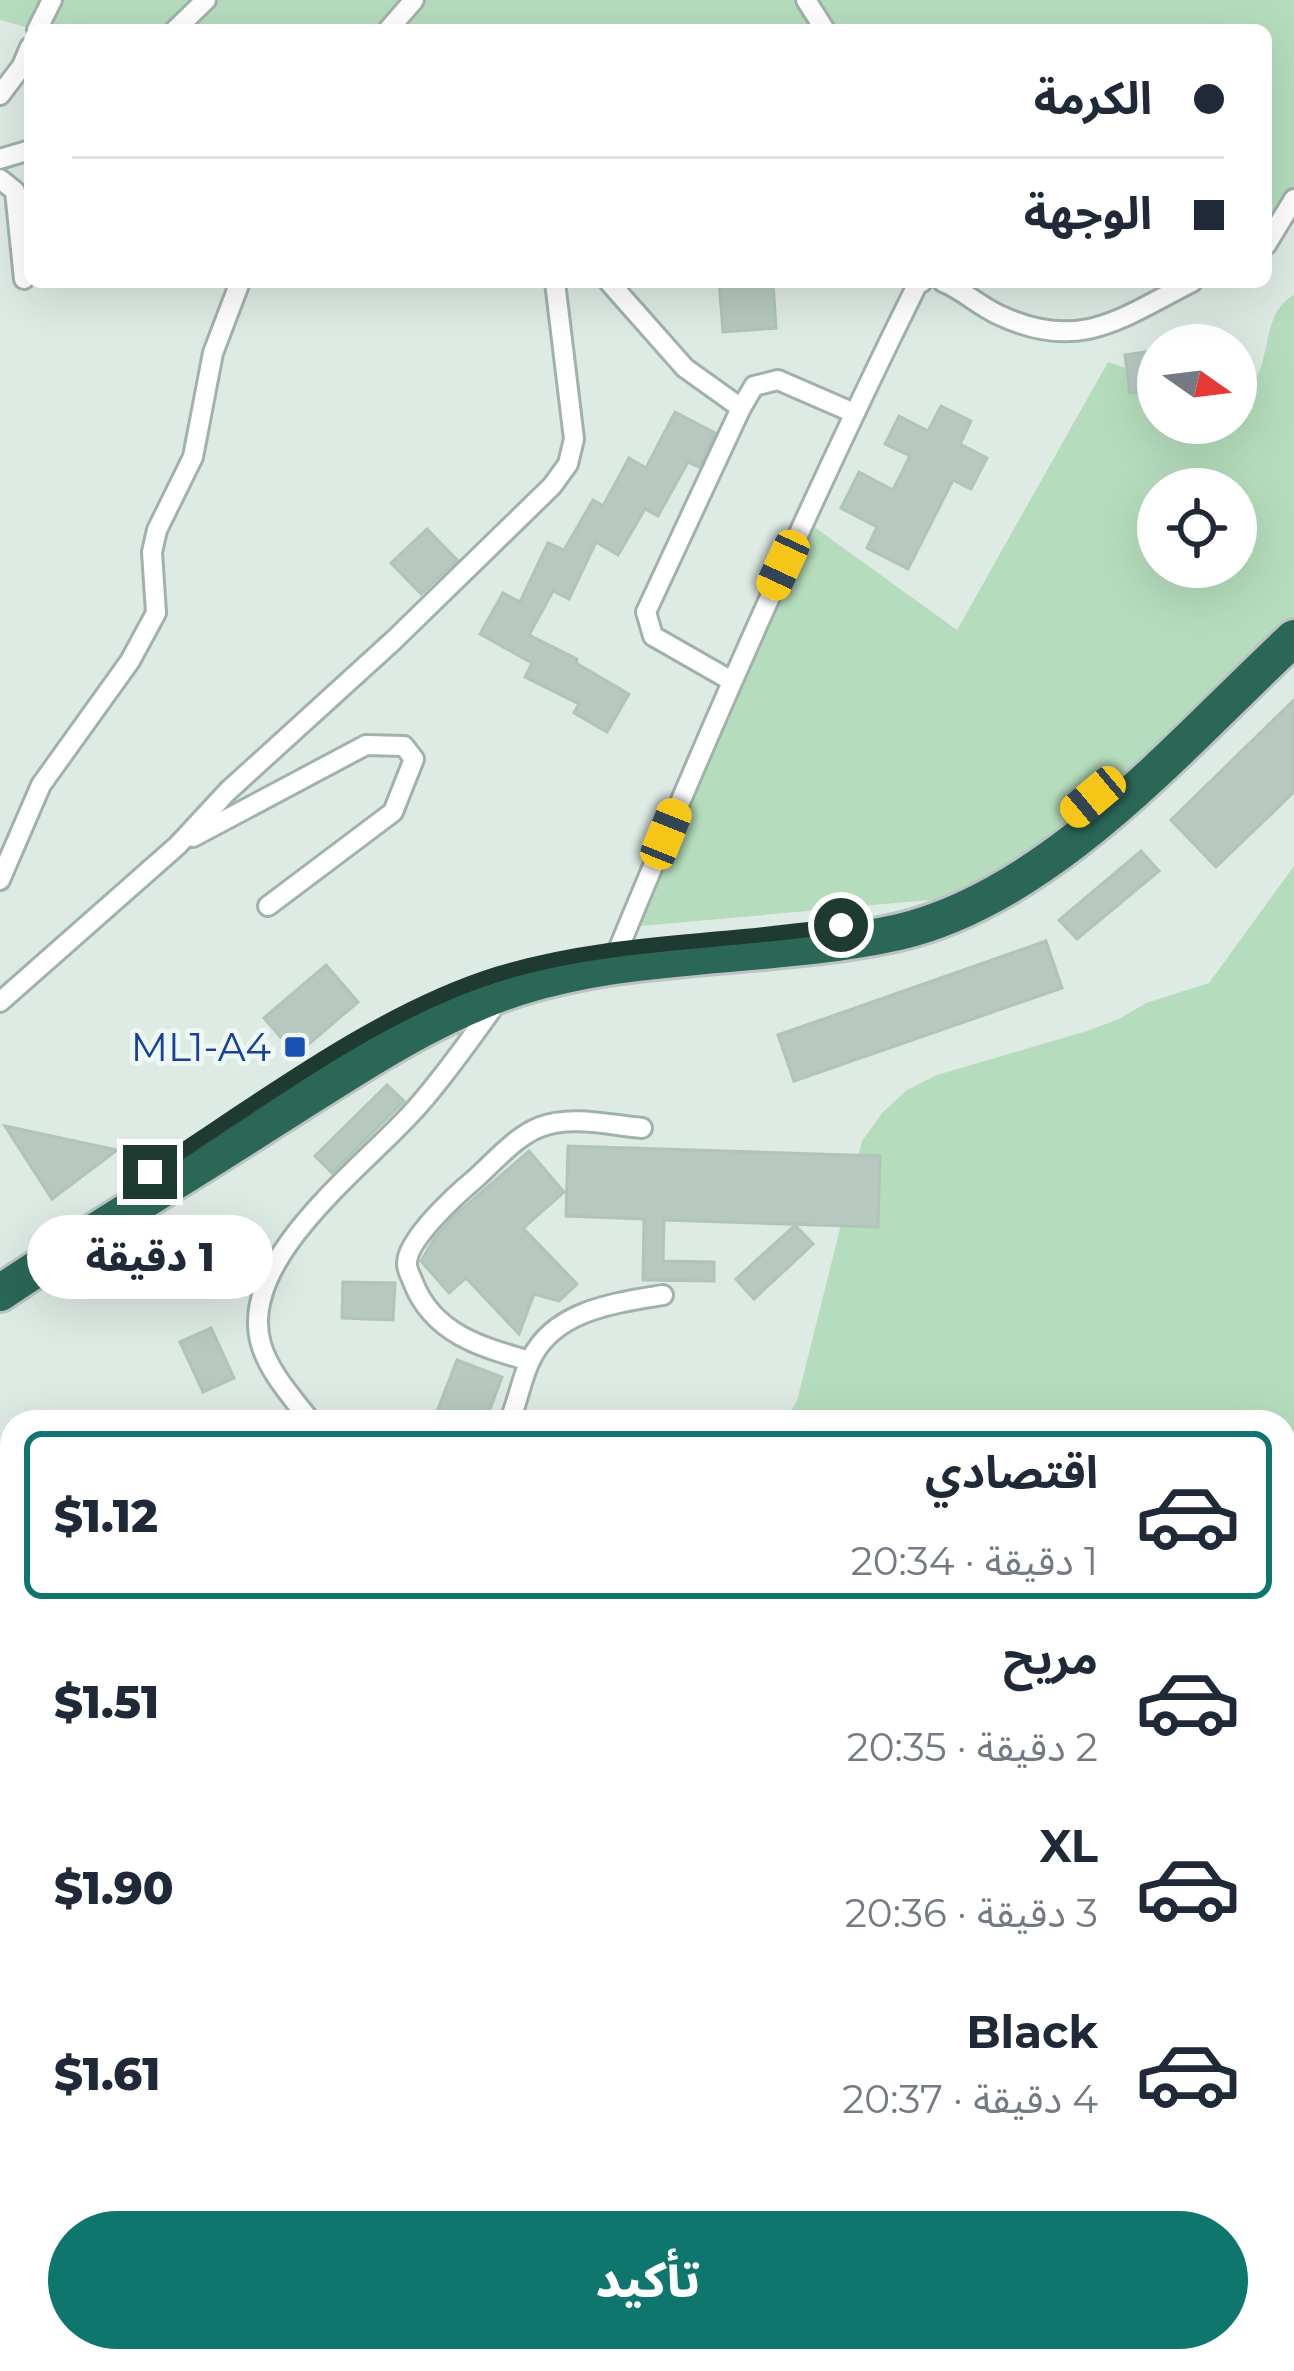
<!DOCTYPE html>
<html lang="ar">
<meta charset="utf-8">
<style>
:root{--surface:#fff;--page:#f2f2f3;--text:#1f2937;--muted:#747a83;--line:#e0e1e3;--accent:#0f766e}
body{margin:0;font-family:Montserrat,"Noto Sans Arabic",sans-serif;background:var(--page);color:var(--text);direction:rtl;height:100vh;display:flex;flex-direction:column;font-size:45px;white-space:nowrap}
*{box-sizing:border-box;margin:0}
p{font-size:39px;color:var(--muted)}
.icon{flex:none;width:66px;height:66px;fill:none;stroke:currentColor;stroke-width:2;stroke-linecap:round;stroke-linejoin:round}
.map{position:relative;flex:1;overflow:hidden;direction:ltr}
.details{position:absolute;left:0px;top:1410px;width:1296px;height:963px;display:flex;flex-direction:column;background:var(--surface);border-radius:36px 36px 0 0;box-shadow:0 12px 48px #0002;direction:rtl}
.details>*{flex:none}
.top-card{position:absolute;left:24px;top:24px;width:1248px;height:264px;border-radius:18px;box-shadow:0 12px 48px #0002;direction:rtl;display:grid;align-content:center;height:264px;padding:0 48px;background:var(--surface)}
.needle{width:78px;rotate:104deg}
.fabs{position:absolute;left:1137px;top:324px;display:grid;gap:24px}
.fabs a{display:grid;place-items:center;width:120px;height:120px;border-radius:50%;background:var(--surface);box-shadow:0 12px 48px #0002;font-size:60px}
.end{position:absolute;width:54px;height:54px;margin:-27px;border:15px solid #1f3a31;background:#fff;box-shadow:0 0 0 6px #fff}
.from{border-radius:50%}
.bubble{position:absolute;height:84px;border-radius:42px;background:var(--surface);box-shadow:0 12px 48px #0002;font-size:39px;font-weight:800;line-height:84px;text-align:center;direction:rtl}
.car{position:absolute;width:36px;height:72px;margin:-36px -18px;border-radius:15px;box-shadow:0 0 9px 3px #0007;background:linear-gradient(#f5c518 24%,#345 0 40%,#f5c518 0 76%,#345 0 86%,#f5c518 0)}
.top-card b{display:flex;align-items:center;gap:42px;height:114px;font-size:45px}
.top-card b+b{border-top:3px solid var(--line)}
.top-card i{width:30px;height:30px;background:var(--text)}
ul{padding:21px 0 0;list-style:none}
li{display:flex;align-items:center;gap:36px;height:168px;margin:0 24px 18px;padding:0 24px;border:6px solid transparent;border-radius:18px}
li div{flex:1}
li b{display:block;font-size:45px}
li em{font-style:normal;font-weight:800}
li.selected{border-color:var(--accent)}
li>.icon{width:108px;height:108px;stroke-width:1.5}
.cta{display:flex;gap:24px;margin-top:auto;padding:24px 48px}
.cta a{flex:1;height:138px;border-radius:72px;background:var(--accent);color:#fff;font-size:48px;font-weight:800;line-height:138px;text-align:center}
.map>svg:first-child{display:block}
.green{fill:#b5ddbd;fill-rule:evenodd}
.building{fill:#b6c8bf;stroke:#b0c4ba;stroke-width:3}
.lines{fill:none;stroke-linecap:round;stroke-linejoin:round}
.minor-casing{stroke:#a1b2ab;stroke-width:24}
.secondary-casing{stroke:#9db6ab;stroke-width:33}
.motorway-casing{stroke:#bcc4c1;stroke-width:42}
.minor{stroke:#fff;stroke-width:18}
.secondary{stroke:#fff;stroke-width:27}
.motorway{stroke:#2a6756;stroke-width:36}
.route{stroke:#1f3a31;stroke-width:15}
.transit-dot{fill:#1a4fb4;stroke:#eef7f2;stroke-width:4.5}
.labels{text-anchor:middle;stroke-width:10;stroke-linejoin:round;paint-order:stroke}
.transit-label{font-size:39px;fill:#164399;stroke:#eef7f2;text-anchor:end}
</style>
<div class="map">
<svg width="1294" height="2371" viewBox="0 0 1294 2371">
<rect width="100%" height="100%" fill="#deeae4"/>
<!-- green -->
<g class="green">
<polygon points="0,0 1294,0 1294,210 1266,225 1266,30 36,30 0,20"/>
<path d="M1294,295v340l-309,260 -355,32 176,-406 151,109 151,-268 50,17v44h78v-24c6,-7 17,-15 21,-23 14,-27 7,-65 37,-81zM1158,489h78v78h-78z"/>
<polygon points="1294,866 1294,1893 1284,1912 1284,1422 785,1422 797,1401 862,1141 882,1113 907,1090 937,1075 1087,1031 1119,1019 1146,1003 1209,983"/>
<polygon points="12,1796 12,2361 1141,2361 1150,2371 0,2371 0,1804"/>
</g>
<!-- building -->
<g class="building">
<polygon points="719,282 773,282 776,328 723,332"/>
<polygon points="1152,351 1157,390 1130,393 1125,355"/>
<polygon points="941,406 971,421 960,444 987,458 971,489 953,480 908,569 867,548 877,527 841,508 859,472 893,490 910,456 885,444 899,416 928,431"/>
<polygon points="675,412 715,433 699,467 688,462 658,516 645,509 618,555 596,542 569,599 553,591 529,635 577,659 576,663 629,694 607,732 574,713 579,704 525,677 532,663 480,634 503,593 520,602 548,543 564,550 593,500 603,506 629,458 646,468"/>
<polygon points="427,529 457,560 421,594 391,563"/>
<polygon points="1294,700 1294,792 1216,867 1171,820"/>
<polygon points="1141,851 1159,871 1077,939 1059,920"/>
<polygon points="1046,941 1062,988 794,1081 778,1035"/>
<polygon points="326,965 358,1002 296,1055 264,1018"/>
<polygon points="387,1085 404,1101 332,1173 315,1156"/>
<polygon points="5,1126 117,1150 52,1199"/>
<polygon points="568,1146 880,1156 878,1227 664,1220 663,1261 714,1262 714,1281 643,1280 644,1219 566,1216"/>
<polygon points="529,1151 564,1192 523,1228 577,1284 559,1301 534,1294 519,1334 466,1278 449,1293 421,1261 434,1239 454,1216"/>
<polygon points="795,1225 813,1244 754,1299 736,1279"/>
<polygon points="343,1282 395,1283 393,1320 342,1318"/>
<polygon points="211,1328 234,1378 203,1392 180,1342"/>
<polygon points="457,1360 502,1377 485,1422 433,1422"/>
</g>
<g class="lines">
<defs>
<g id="minor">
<polyline points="806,0 825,30"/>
<polyline points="37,30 52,0"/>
<polyline points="175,30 206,0"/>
<polyline points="388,30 414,0"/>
<polyline points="0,95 22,66 30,47"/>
<polyline points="0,159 30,150"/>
<polyline points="0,179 15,191 24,279"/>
<polyline points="1266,245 1294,199"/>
<polyline points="609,282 685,368 741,408 646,612 653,636 730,680"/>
<path d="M943,282c20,8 36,24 56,33 81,38 122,3 193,-33"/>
<polyline points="741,408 754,386 778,380 854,413"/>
<polyline points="193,837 366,745 404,746 414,759 393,812 268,906"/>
<polyline points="0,880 41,785 130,661 156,613 152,552 157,530 193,457 213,353 240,282"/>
<path d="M618,950c93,-225 191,-447 299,-665l5,-3"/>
<polyline points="0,1002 178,845 228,791 394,640 552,486 568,464 574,439 555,282"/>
<path d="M530,1361c-49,-14 -97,-27 -117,-79 -2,-6 -6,-11 -6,-18 -1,-24 50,-70 68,-85 19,-17 41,-43 65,-52 31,-12 70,-2 102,1"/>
<path d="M311,1422c-17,-23 -42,-49 -50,-78 -25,-86 108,-181 157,-238 29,-33 54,-69 79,-104"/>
<path d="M509,1422c9,-20 12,-43 22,-63 24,-49 84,-56 132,-64"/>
<polyline points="0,1589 12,1607"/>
<polyline points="0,1761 12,1752"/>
<polyline points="1284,1895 1294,1879"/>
</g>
<g id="secondary">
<polyline points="1284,2105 1294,2097"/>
<polyline points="725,2371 744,2361"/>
</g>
<path id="motorway" d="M0,1293c85,-57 174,-110 260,-165 79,-49 157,-105 245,-136 126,-44 265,-31 394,-60 153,-36 283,-190 395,-294"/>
</defs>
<!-- minor casing -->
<use href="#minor" class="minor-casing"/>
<!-- secondary casing -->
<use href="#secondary" class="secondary-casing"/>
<!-- motorway casing -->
<use href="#motorway" class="motorway-casing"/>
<!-- minor -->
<use href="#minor" class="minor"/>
<!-- secondary -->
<use href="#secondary" class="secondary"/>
<!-- motorway -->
<use href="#motorway" class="motorway"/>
</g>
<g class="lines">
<!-- route -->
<path class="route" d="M150,1172c107,-69 228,-161 348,-198 111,-34 229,-31 343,-49"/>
</g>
<!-- markers -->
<rect class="transit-dot" x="283" y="1035" width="24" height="24" rx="6"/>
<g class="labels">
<!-- transit labels -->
<g class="transit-label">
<text x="271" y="1061">ML1-A4</text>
</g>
</g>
</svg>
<div class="fabs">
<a><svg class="needle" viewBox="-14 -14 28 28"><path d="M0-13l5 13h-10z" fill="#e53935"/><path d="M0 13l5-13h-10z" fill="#747a83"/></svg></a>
<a><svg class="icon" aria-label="locate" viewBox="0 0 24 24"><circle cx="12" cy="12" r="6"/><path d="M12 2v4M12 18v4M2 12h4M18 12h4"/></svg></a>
</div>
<i class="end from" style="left:841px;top:925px"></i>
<i class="end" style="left:150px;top:1172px"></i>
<div class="bubble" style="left:27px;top:1215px;width:246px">1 دقيقة</div>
<i class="car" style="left:783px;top:565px;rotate:205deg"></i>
<i class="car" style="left:1093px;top:797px;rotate:230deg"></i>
<i class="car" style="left:666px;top:834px;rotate:22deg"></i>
<div class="top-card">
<b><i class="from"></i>الكرمة</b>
<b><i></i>الوجهة</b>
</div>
<section class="details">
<ul>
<li class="selected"><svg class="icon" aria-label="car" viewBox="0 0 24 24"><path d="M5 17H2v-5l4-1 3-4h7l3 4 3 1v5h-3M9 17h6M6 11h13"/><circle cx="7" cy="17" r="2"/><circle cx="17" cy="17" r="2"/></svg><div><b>اقتصادي</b><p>1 دقيقة · 20:34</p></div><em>$1.12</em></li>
<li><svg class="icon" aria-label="car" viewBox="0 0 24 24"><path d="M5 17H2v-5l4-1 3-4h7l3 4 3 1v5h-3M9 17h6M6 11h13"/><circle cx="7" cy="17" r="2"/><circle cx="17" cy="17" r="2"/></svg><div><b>مريح</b><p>2 دقيقة · 20:35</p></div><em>$1.51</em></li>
<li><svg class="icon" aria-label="car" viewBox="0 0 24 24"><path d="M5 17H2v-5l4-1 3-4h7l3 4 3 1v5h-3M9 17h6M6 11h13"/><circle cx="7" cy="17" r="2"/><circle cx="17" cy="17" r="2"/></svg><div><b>XL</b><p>3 دقيقة · 20:36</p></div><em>$1.90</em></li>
<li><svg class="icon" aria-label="car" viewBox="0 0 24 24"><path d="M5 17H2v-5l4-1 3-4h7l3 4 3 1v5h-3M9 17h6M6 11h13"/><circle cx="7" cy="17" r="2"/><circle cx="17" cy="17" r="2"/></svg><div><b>Black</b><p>4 دقيقة · 20:37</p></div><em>$1.61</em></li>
</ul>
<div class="cta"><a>تأكيد</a></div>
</section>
</div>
